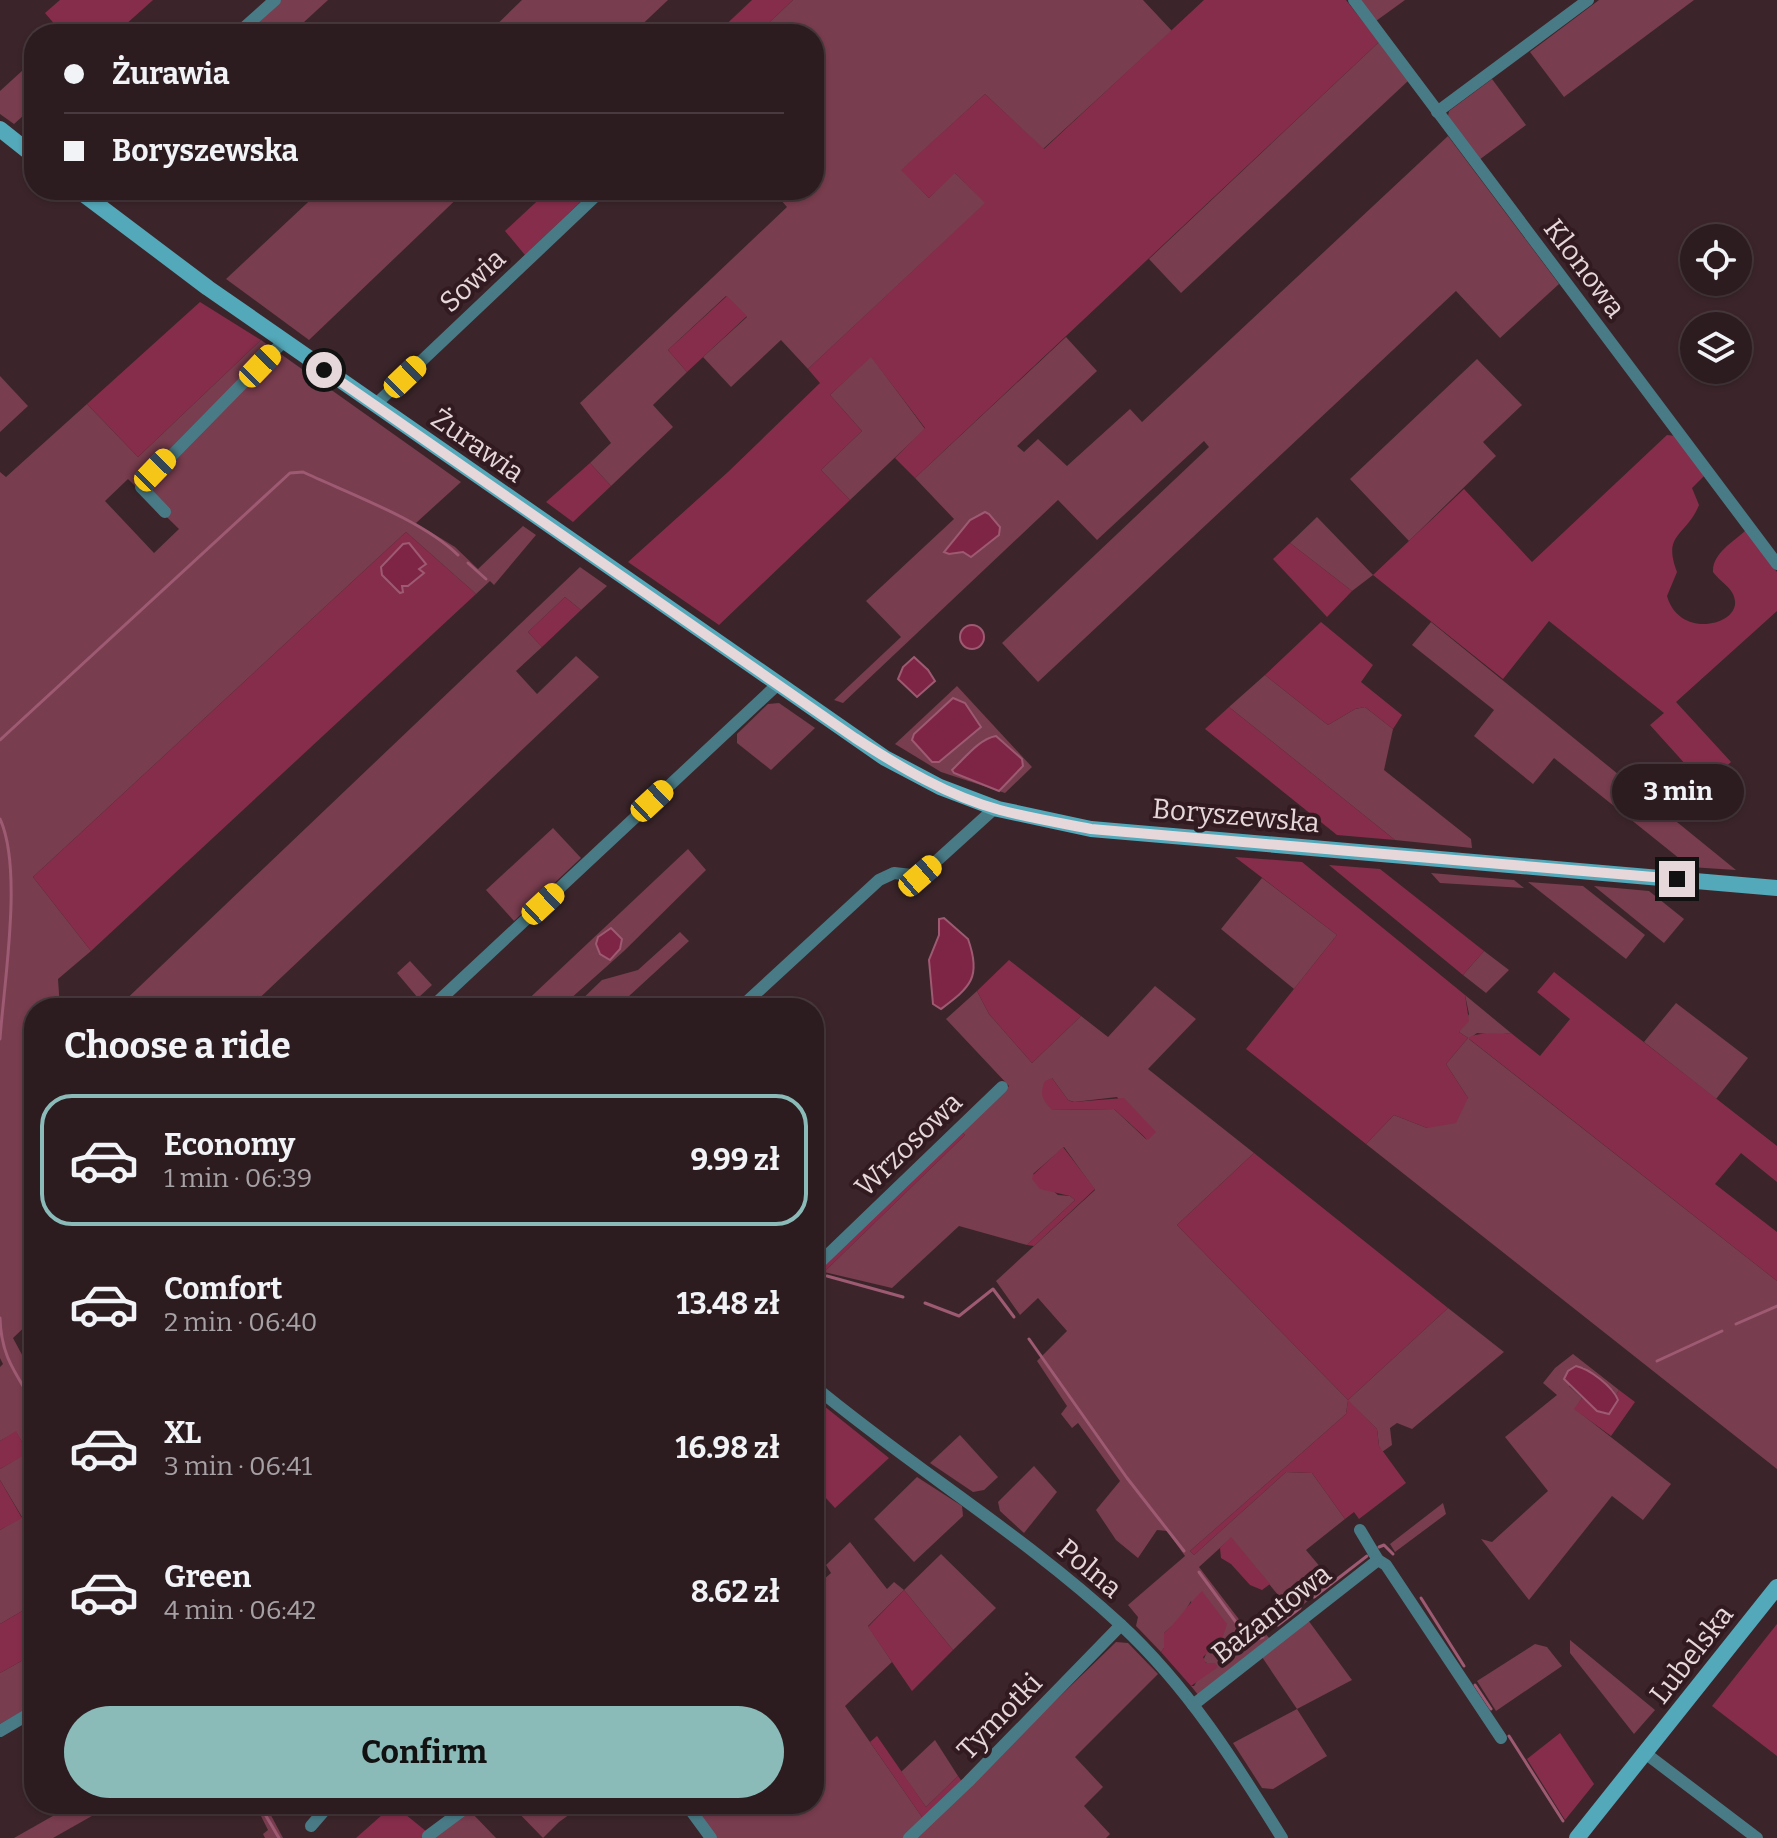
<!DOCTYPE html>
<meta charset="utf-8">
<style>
:root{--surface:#2c1c20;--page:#342529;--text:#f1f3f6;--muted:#a6a1a5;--line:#483a3e;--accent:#8bbbb9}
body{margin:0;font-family:Bitter,serif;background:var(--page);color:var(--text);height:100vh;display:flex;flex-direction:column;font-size:30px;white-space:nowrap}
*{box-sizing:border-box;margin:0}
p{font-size:26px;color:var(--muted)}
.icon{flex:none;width:44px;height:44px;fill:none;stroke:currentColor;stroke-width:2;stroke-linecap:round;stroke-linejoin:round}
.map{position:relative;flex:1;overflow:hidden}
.panel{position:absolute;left:24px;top:998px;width:800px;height:816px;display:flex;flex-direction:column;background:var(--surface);border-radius:32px;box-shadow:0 2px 6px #0004,0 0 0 2px var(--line)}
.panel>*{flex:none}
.top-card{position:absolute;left:24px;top:24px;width:800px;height:176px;border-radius:32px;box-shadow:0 2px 6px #0004,0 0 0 2px var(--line);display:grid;align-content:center;height:176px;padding:0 40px;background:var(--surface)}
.buttons{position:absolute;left:1680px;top:224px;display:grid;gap:16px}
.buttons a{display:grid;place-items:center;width:72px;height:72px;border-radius:50%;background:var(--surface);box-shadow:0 2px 6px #0004,0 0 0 2px var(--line);font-size:40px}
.end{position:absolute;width:36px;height:36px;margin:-18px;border:10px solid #e6d7da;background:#111;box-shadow:0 0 0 4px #111}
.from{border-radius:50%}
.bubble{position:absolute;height:56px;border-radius:28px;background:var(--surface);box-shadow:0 2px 6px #0004,0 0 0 2px var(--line);font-size:26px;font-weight:700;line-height:56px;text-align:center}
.car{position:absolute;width:24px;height:48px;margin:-24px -12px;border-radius:10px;box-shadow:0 0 6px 2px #0007;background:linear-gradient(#f5c518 24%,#345 0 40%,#f5c518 0 76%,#345 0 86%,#f5c518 0)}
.top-card b{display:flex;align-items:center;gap:28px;height:76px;font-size:30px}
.top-card b+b{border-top:2px solid var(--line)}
.top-card i{width:20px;height:20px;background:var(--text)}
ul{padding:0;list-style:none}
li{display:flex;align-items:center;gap:24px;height:132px;margin:0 16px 12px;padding:0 24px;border:4px solid transparent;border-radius:32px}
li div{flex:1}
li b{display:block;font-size:30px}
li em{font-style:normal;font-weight:700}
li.on{border-color:var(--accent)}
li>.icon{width:72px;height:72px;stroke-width:1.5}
h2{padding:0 40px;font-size:36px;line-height:96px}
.action{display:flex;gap:16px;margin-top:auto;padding:16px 40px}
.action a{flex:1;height:92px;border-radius:48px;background:var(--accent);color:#111;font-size:32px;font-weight:700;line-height:92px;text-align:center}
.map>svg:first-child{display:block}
.green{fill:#783d4e;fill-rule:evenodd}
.forest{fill:#862d4b}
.water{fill:#7e2545;stroke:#9d5a72;stroke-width:2}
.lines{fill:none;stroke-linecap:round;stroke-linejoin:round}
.stream{stroke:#9d5a72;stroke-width:3}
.street{stroke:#497b86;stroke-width:12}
.secondary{stroke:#53a8b9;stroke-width:16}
.route{stroke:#e6d7da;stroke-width:10}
.labels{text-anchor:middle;stroke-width:8;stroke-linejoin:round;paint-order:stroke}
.street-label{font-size:28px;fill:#e6d7da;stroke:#311b21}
</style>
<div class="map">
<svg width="1777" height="1838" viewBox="0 0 1777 1838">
<rect width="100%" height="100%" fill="#3b252a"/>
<!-- green -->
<g class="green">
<polygon points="281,0 328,0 291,34 243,34"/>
<polygon points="522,0 668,0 632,34 487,34"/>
<polygon points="793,0 1143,0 1172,31 1043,149 985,94 902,170 929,198 954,172 986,203 808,369 781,340 731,387 703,357 747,317 726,296 668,350 687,372 653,405 673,427 611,486 590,463 611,443 580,403 787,207 772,190 814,190 814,34 757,34"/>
<polygon points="1360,0 1405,0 1376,21"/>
<polygon points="1599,0 1694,0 1564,97 1530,52"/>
<polygon points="1379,42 1408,81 1181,293 1149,259"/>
<polygon points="34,60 34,106 14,124 0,114 0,91"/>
<polygon points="1492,79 1526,125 1479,160 1448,116 1449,111"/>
<polygon points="1448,136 1559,284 1500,338 1456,291 1038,682 1002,643 1209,447 1204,441 1097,540 1058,500 843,703 834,700 901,637 866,601 954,519 915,478 1066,337 1097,371 1017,446 1024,452 1038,439 1067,466 1130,409 1142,422"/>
<polygon points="321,190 466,190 309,340 226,279"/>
<path d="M261,340l200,142 -45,41 39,24 23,22 45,-43 13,9 -42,50 -4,-4 -14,13 -70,-62 -373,345 58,74 -33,28 2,29h-26v310l-21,20 21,39v227l-34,20v-94l22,-13 -22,-37v-11l28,-17 -12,-20 -16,9v-74l3,-3 -3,-6v-886l6,5 81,-73 51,53zM128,479l51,50 -25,24 -49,-52z"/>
<polygon points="871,356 925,429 850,500 821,470 862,431 830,395"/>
<polygon points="1477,359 1522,405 1483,442 1496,456 1409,541 1350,479"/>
<polygon points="0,376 28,406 0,432"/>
<polygon points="1317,517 1373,575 1352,591 1290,543"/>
<polygon points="580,567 607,586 581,610 565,597 528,632 542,647 516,671 537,694 576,656 599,677 249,1008 117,1008"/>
<polygon points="1431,622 1736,870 1690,867 1554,758 1533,784 1474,736 1494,710 1412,645"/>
<polygon points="1265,675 1328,725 1355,709 1365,707 1393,729 1384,770 1471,839 1472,848 1395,840 1229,707"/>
<polygon points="957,686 1032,767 1005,793 941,772 895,744"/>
<polygon points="779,703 815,728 771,770 737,743 737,734 768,704"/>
<polygon points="553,828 581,858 514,921 486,890"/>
<polygon points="688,849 706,870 624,951 560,1008 519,1008"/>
<polygon points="1431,873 1514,880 1524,888 1440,883"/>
<polygon points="1262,878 1337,935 1294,989 1221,929"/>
<polygon points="1528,882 1583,886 1645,935 1626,959"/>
<polygon points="1594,886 1649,891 1684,919 1664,943"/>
<polygon points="680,932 689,941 616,1008 573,1008 602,980 638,970"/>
<polygon points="1484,951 1509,970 1486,993 1463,975"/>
<polygon points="410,961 432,985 418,998 397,973"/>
<path d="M1155,986l41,33 -48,50 106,84 -77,72 171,175 100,-92 56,44 -92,77 -15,-6 -7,5 2,17 -10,7 -3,-6 -2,-17 -29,-28 -2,13 -156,137 4,4 92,-83 26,1 33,46 -39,31 26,31 -39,32 -62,-75 -32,29 55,72 11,-6 5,6 -71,57 -8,-10h3l13,-23 -4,-2 3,-7 -15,-53 -10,17 -17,15v15l-3,4 -25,-26 2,-9 -10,-12 57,-49 -18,-25 -10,-1 -19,28 -22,-18 -20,-30 24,-29 -42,-58 -6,5 -11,-14 6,-8 -30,-45 30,-30 -29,-33 -18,17 -24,-34 99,-91 -31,-43 -31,27 25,21 12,1 5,4 -48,45 -68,-19 -67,62 -68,-16 141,-137 -4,-4 48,-45 -63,-67 31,-28 12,23 43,49 49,-47 27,21zM1052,1078l16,22 6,2 43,-5 30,43 -33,-31 -62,1z"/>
<polygon points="1465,995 1511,1033 1496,1035 1477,1033 1469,1039 1777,1281 1777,1469 1366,1144 1394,1115 1427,1128 1468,1098 1446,1064 1468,1038 1459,1032 1469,1014"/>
<polygon points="1676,1003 1748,1058 1716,1099 1644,1042"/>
<polygon points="1573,1354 1619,1390 1616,1395 1613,1390 1583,1367 1569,1386 1582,1398 1575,1409 1671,1484 1643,1520 1612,1496 1529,1600 1481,1539 1492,1542 1548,1491 1505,1437 1557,1395 1543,1383 1555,1368"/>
<polygon points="960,1435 998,1477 984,1490 973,1492 930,1463"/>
<polygon points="1034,1466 1057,1492 1024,1533 1000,1511 998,1502"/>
<polygon points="917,1477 962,1506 963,1516 914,1562 874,1519"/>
<polygon points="1443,1503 1446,1514 1395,1552 1390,1544"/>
<polygon points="850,1542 887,1589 894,1582 904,1590 941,1554 996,1608 953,1650 904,1590 868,1626 892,1662 845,1706 924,1820 904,1838 717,1838 692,1804 814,1804 814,1588 831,1573 826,1565"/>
<polygon points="1308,1620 1352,1680 1297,1709 1327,1756 1273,1789 1262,1788 1233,1743 1297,1709 1262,1657"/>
<polygon points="1570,1640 1655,1710 1634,1734 1570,1653"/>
<polygon points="1116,1642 1128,1643 1158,1674 1075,1757 1103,1787 1084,1806 1110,1834 1106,1838 914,1838"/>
<polygon points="1535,1644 1547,1647 1562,1666 1496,1711 1477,1681"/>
<polygon points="34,1654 34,1705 0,1724 0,1673"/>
<polygon points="935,1740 958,1776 926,1807 901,1772"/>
<polygon points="74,1804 113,1804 53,1838 14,1838"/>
<polygon points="255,1804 265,1804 283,1838 265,1838 263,1834 268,1830"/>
<polygon points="510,1804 584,1804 559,1822 543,1838"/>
<polygon points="469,1810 496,1838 433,1838"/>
</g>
<!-- forest -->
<g class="forest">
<polygon points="60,0 153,0 115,34 63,34 45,13"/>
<polygon points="752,0 793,0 757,34 716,34"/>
<polygon points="1204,0 1346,0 1379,42 915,478 895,458 925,428 871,357 830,395 862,431 821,470 850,500 719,625 628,562 728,472 820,383 808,369 985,203 955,173 929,198 901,170 985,94 1044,149"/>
<polygon points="549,190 593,190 525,255 505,231"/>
<polygon points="727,296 747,316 687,372 668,350"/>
<polygon points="200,302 261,340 138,457 87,404"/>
<path d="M1667,435l9,1 29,39 -13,13 7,17c-13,32 -37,28 -22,67l-10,24c12,43 71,30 68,5 -1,-13 -15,-19 -22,-29 -1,-18 20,-30 33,-42l31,42v39l-101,91 55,60 -26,24 -55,-61 14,-12 -115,-92 -46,58 -130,-104 91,-86 68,73z"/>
<polygon points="590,463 611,486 573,522 546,502"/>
<polygon points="406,532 476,594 91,951 33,877"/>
<polygon points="1290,543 1352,591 1327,617 1273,559"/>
<polygon points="565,597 581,610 542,647 528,632"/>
<polygon points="1321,622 1373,665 1361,682 1402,715 1393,729 1365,707 1355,709 1328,725 1265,675"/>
<polygon points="1229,707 1395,840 1337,835 1205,729"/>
<path d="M1235,857l67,5 163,133 4,26 -10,11 9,6c13,-7 28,-3 43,-5l29,23 30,-37 -33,-27 17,-20 223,174v36l-36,-29 -26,31 62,48v49l-309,-243 -22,26 22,34 -12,25 -29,5 -33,-13 -28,29 -120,-95 91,-114z"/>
<polygon points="1329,865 1380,869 1484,951 1463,975"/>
<polygon points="1009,960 1081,1016 1032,1063 989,1014 977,991"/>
<path d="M1052,1078l16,22 5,2 51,-4 32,34 -8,8 -34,-31 -62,1c-9,-10 -13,-15 -7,-29z"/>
<polygon points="961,1131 965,1135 824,1272 819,1269"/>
<polygon points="1063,1147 1095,1189 1034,1246 1027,1245 1075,1200 1070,1196 1040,1189 1032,1179 1033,1175"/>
<polygon points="1254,1153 1448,1308 1348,1400 1377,1429 1379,1446 1406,1483 1359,1519 1354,1512 1345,1519 1312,1473 1286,1472 1194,1555 1190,1551 1346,1414 1348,1400 1177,1225"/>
<polygon points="1619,1390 1635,1402 1611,1436 1574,1409 1582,1398 1597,1411 1617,1400 1616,1395"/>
<polygon points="814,1398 889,1458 835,1508 814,1485"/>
<polygon points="16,1431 28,1453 0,1469 0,1441"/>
<polygon points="0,1480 22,1518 0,1530"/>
<polygon points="1231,1537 1270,1584 1262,1590 1250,1585 1231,1564 1221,1558 1220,1548"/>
<polygon points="904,1590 953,1650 912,1691 868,1627"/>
<path d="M1202,1591l25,33 -5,15 -19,18 3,6h9l3,4 -27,19 -30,-34 3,-4v-15c15,-13 24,-29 38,-42z"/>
<polygon points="34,1604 34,1654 0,1673 0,1624"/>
<polygon points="1777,1624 1777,1756 1712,1706"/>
<polygon points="1560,1733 1594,1784 1565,1820 1527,1759"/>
<polygon points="877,1736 926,1807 958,1776 963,1783 924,1820 870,1742"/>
<polygon points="400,1810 427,1832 429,1838 356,1838 382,1815 397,1814"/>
</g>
<!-- water -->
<g class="water">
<polygon points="985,512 989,514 1000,527 999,535 971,557 963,552 949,554 944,552 970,520"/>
<polygon points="409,543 426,564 419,569 424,573 408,586 402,586 403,592 400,593 382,575 381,567 403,544"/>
<circle cx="972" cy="637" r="12"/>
<polygon points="914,657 928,670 935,681 917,697 898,679 903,667"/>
<polygon points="953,698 965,703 981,727 939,762 932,762 912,740 914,734"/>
<path d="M996,736l26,23 1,7 -24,25 -45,-18 -2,-3c13,-12 27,-31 44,-34z"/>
<path d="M944,918l24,21c14,39 2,48 -27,70l-8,-5 -4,-44 10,-25v-16z"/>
<polygon points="611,928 622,939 620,949 610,960 600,954 596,944 598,937"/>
<path d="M1576,1366c14,3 37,21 42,34l-9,14 -12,-3 -33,-32 4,-8z"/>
</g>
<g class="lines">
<!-- stream -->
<g class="stream">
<polyline points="468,563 486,579"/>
<path d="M0,740l290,-267 13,-1c47,22 119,48 155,83"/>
<path d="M0,819c23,50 4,163 0,220"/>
<polyline points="827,1276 903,1297"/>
<polyline points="925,1303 959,1316 993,1289 1014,1317"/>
<path d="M0,1318c1,38 15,54 34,86"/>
<polyline points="1736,1324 1777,1306"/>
<polyline points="1029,1339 1127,1478 1184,1551"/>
<polyline points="1657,1361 1722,1331"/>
<polyline points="1379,1547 1384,1545 1393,1554"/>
<polyline points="1199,1572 1249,1640 1253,1641 1263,1637"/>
<polyline points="1314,1597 1367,1556"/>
<polyline points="1421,1598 1464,1666"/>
<polyline points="1278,1625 1300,1608"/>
<polyline points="1475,1685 1491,1709"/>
<polyline points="1509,1736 1563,1821"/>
<polyline points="259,1804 279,1838"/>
</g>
<!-- street -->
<g class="street">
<polyline points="1354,0 1777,564"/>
<polyline points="237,34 275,0"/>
<polyline points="1437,112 1588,0"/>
<polyline points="375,405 602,190"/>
<polyline points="165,512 141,487 284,341"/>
<polyline points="431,1008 777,685"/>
<polyline points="740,1008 879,880 894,873 920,876 995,808"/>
<polyline points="814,1268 1002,1087"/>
<path d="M814,1386c100,83 212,151 307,239 66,61 114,137 161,213"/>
<polyline points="1360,1530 1378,1560"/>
<polyline points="1193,1705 1378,1560 1386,1565 1501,1738"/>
<polyline points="0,1731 34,1711"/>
<polyline points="1645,1753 1757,1838"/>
<polyline points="686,1804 711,1838"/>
<polyline points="311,1826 330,1804"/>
<polyline points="428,1836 471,1804"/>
<polyline points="909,1838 968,1782 1121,1625"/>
</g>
<!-- secondary -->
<g class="secondary">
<polyline points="0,129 34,156"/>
<polyline points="78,190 208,288 885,758 940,787 998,809 1091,829 1777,888"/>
<polyline points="1577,1838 1777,1587"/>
</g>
</g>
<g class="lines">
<!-- route -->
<path class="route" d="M324,370l531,368c45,29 93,58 145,72 30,8 61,13 91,19l586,50"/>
</g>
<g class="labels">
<!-- street labels -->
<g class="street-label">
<text transform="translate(1585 268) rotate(53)" y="10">Klonowa</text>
<text transform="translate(472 280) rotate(-43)" y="10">Sowia</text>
<text transform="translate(478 445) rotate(35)" y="10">Żurawia</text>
<text transform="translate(1236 815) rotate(5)" y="10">Boryszewska</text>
<text transform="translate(908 1144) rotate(-44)" y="10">Wrzosowa</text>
<text transform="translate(1090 1568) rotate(40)" y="10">Polna</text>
<text transform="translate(1271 1613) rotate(-38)" y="10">Bażantowa</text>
<text transform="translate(1691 1654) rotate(-52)" y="10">Lubelska</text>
<text transform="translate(999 1716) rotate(-46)" y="10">Tymotki</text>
</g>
</g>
</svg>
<div class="buttons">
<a><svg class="icon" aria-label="locate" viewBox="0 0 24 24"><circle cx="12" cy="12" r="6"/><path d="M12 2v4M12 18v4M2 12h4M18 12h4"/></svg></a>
<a><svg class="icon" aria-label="layers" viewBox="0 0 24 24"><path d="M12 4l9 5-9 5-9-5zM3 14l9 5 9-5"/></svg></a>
</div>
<i class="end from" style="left:324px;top:370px"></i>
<i class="end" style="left:1677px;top:879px"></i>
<div class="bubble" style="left:1612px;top:764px;width:132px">3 min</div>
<i class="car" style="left:260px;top:366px;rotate:44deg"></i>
<i class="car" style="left:405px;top:377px;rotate:46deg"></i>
<i class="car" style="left:155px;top:470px;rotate:44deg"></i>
<i class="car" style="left:652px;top:801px;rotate:47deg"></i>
<i class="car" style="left:920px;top:876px;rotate:49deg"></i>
<i class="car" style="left:543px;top:904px;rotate:47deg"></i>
<div class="top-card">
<b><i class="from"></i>Żurawia</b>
<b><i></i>Boryszewska</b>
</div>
<section class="panel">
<h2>Choose a ride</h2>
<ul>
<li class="on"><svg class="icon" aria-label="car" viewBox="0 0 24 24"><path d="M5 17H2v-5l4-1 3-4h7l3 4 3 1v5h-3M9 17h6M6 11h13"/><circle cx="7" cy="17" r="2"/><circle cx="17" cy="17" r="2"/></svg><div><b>Economy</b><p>1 min · 06:39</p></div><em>9.99 zł</em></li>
<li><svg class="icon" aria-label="car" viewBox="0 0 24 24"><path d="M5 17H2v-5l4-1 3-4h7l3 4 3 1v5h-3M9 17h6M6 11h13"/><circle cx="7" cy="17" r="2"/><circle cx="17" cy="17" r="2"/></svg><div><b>Comfort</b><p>2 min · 06:40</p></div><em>13.48 zł</em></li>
<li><svg class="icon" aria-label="car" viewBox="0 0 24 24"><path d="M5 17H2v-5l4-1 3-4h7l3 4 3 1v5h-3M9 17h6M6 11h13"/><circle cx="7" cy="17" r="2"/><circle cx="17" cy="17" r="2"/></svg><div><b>XL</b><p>3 min · 06:41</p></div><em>16.98 zł</em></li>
<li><svg class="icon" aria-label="car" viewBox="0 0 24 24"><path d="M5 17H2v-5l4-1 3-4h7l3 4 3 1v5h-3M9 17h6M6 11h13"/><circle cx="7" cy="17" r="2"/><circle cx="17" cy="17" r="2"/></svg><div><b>Green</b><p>4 min · 06:42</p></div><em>8.62 zł</em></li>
</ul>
<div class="action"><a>Confirm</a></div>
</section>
</div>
